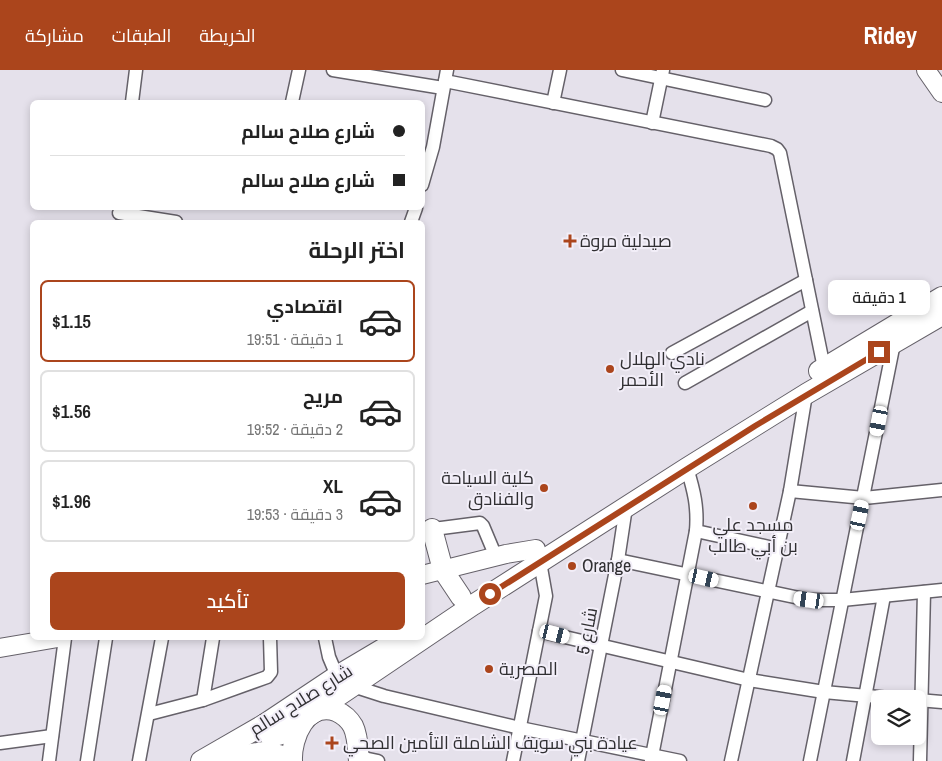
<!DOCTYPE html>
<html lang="ar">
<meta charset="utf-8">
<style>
:root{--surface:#fff;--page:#f2f2f2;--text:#222;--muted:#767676;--line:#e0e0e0;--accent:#ab451c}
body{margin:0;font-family:"Archivo Narrow",Cairo,sans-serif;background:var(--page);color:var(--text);direction:rtl;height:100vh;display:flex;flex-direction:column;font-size:19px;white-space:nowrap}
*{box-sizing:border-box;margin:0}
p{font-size:16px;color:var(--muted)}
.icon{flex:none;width:28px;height:28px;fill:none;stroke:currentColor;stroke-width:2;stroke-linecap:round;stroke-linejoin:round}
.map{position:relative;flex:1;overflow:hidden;direction:ltr}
.sheet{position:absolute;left:30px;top:150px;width:395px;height:420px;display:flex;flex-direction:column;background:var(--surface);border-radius:8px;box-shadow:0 2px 8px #0003;direction:rtl}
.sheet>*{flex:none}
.top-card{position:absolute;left:30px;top:30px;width:395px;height:110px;border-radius:8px;box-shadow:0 2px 8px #0003;direction:rtl;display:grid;align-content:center;height:110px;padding:0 20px;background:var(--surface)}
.tools{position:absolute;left:871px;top:620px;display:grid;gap:10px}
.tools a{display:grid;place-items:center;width:55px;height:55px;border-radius:8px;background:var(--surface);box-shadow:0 2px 8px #0003;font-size:25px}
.end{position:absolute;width:22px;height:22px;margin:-11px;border:6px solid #ab451c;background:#fff;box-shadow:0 0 0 2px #fff}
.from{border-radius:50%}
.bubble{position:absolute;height:35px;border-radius:8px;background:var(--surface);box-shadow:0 2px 8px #0003;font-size:16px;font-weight:600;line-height:35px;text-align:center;direction:rtl}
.car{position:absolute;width:15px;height:30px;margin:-15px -8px;border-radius:6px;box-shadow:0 0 4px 1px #0007;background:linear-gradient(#fff 24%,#345 0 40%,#fff 0 76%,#345 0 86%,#fff 0)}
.top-card b{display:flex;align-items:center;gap:18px;height:48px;font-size:19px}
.top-card b+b{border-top:1px solid var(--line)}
.top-card i{width:12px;height:12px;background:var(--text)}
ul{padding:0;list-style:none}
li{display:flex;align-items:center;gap:15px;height:82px;margin:0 10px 8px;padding:0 10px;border:2px solid var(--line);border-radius:8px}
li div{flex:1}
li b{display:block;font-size:19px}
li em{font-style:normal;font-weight:600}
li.active{border-color:var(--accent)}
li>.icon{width:45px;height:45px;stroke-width:1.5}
h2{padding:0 20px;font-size:22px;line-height:60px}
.action{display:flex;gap:10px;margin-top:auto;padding:10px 20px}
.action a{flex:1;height:58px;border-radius:8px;background:var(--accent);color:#fff;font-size:20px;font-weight:600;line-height:58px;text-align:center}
header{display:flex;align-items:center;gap:30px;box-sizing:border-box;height:70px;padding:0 25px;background:var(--accent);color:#fff}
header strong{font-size:24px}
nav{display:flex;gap:28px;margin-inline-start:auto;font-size:18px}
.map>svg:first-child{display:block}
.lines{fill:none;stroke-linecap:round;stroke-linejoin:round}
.street-casing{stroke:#656169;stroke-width:15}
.secondary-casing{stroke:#656169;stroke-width:20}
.primary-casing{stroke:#656169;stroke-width:22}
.street{stroke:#fff;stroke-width:12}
.secondary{stroke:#fff;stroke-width:18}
.primary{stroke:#fff;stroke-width:20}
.route{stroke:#ab451c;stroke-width:6}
.poi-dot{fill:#ab451c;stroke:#f2eef8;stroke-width:2}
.labels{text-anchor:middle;stroke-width:4;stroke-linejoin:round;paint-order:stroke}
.poi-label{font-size:18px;fill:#302f32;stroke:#f2eef8;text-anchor:start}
.street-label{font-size:18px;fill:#302f32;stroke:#f2eef8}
</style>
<header>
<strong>Ridey</strong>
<nav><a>الخريطة</a><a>الطبقات</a><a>مشاركة</a></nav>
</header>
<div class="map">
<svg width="942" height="691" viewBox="0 0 942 691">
<rect width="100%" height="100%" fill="#e5e1eb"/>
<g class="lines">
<defs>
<g id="street">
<polyline points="333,0 443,18"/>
<polyline points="622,0 765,30"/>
<polyline points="445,11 771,76 777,79 780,83 824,298"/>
<polyline points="132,32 136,0"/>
<polyline points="292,32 299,0"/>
<polyline points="553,33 560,0"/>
<polyline points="652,53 663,0"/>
<polyline points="422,115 433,77 447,0"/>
<polyline points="119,143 176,152"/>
<polyline points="411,152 416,138"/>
<polyline points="672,283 806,210"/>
<polyline points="685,313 812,241"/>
<polyline points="790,421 864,428 942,420"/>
<polyline points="426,460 480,453 483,456 496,487"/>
<polyline points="696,461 778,479"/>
<polyline points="618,490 809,530 842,530 942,520"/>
<polyline points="539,561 749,610 824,622 900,629"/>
<polyline points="325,568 329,587 337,606"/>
<polyline points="353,616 384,626 520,658 680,691"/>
<polyline points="203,630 213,568"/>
<polyline points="918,630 942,632"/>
<polyline points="149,644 203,630 267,607 271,602 270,568"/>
<polyline points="0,673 52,666"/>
<polyline points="359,687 378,691"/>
<polyline points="49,691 65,568"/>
<polyline points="87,691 106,568"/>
<polyline points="139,691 162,568"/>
<polyline points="513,691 546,526 540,492"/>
<polyline points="578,691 618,490 626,437"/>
<path d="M651,691l45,-230c2,-24 -2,-40 -9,-63"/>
<polyline points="731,691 790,421 806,324"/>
<polyline points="810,691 894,273"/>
<polyline points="853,691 884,526"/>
<polyline points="920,691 924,522"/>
</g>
<g id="secondary">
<polyline points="926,0 942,23"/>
<polyline points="422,505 506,484 536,479"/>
<polyline points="0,578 58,568"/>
</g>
<g id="primary">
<polyline points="819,301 942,227"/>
<polyline points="432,459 443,500 461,527"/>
<polyline points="265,654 268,664 275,666 282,664 473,535 687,398 806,324 942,245"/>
<polyline points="201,691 265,654 337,606 401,568"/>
<polyline points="210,691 263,682 279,685 288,691"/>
<path d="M292,691c-1,-24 14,-60 44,-50 7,3 13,8 17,15 5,10 5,24 6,35"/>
</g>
</defs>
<!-- street casing -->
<use href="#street" class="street-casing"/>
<!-- secondary casing -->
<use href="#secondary" class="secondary-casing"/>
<!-- primary casing -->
<use href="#primary" class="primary-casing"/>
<!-- street -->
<use href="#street" class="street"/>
<!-- secondary -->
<use href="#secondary" class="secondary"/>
<!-- primary -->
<use href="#primary" class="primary"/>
</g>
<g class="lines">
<!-- route -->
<polyline class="route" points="490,524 755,356 879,282"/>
</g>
<!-- markers -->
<g class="poi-dot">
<path d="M567.5 163.5h5v5h5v5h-5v5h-5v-5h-5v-5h5z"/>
<circle cx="610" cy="299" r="5"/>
<circle cx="544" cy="418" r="5"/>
<circle cx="753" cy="436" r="5"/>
<circle cx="572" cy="496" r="5"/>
<circle cx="489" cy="599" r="5"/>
<path d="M329.5 665.5h5v5h5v5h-5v5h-5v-5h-5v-5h5z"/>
</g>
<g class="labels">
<!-- poi labels -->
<g class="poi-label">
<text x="580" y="177">صيدلية مروة</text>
<text x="620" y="295">نادي الهلال<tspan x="620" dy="21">الأحمر</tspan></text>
<text x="534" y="414" text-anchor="end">كلية السياحة<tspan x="534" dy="21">والفنادق</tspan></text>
<text x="753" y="461" text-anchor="middle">مسجد علي<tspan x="753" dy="21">بن أبي طالب</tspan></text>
<text x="582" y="502">Orange</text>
<text x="499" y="605">المصرية</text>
<text x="343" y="679">عيادة بني سويف الشاملة التأمين الصحي</text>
</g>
<!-- street labels -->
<g class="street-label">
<text transform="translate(587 561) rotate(-79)" y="6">شارع 5</text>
<text transform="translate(301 630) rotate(-32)" y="6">شارع صلاح سالم</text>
</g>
</g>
</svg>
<div class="tools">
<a><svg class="icon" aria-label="layers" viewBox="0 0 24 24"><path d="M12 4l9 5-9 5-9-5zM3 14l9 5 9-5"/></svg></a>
</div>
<i class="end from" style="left:490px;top:524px"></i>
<i class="end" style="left:879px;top:282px"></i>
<div class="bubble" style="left:828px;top:210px;width:102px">1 دقيقة</div>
<i class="car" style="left:879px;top:351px;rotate:191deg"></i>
<i class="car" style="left:860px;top:445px;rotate:12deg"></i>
<i class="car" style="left:704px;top:508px;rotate:103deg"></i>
<i class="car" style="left:809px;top:530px;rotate:278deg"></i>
<i class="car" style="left:555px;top:564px;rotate:104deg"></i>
<i class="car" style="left:663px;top:630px;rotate:11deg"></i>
<div class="top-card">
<b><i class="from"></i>شارع صلاح سالم</b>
<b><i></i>شارع صلاح سالم</b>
</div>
<section class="sheet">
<h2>اختر الرحلة</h2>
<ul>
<li class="active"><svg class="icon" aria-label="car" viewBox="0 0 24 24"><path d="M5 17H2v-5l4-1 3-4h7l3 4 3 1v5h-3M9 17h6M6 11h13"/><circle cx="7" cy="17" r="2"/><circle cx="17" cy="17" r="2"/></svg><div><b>اقتصادي</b><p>1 دقيقة · 19:51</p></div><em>$1.15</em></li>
<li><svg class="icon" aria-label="car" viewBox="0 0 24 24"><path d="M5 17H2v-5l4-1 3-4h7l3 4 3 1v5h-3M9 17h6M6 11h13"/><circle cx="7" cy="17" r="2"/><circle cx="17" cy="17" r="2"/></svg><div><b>مريح</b><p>2 دقيقة · 19:52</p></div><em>$1.56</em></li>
<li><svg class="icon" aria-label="car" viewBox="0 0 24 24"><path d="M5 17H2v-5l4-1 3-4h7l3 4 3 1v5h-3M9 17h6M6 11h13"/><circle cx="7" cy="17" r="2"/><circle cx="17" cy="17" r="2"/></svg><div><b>XL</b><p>3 دقيقة · 19:53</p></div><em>$1.96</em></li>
</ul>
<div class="action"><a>تأكيد</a></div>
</section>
</div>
